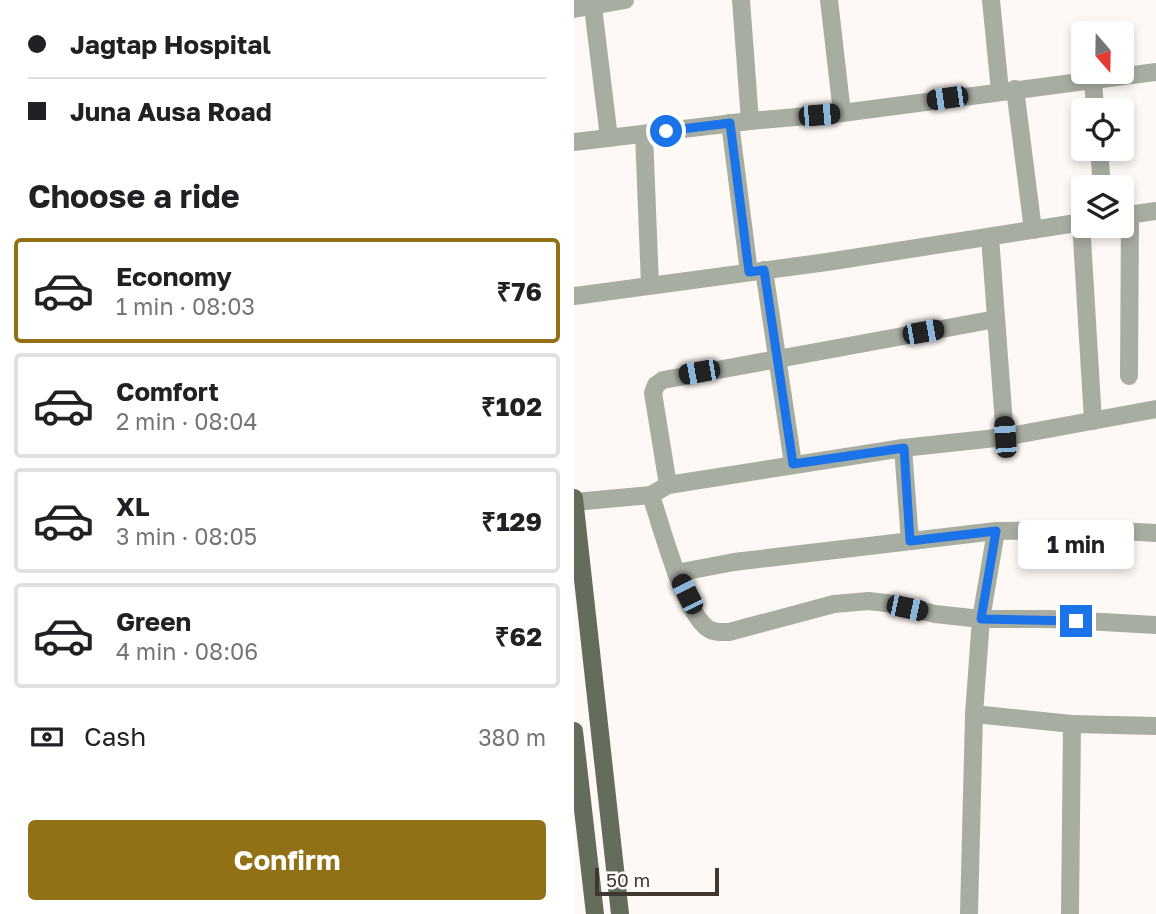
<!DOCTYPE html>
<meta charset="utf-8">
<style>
:root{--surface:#fff;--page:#f6f6f6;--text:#202124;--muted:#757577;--line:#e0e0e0;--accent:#917016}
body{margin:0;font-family:"Golos Text",sans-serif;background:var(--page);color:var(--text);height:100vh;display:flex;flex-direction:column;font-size:26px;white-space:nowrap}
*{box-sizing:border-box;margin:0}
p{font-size:23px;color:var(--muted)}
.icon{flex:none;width:38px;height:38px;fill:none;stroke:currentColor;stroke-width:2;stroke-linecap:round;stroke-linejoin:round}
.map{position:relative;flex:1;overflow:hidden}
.sheet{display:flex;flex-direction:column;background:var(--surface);width:574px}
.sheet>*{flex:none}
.top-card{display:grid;align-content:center;height:154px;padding:0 28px;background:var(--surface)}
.needle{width:46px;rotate:160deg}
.fabs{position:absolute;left:497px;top:21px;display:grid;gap:14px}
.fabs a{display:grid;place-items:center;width:63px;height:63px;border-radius:7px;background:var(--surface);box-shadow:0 4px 10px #0003;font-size:35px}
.scale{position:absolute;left:21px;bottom:18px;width:124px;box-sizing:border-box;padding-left:7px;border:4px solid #403730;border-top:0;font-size:19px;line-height:24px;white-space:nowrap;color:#403730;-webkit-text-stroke:5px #fff;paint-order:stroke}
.end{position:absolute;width:32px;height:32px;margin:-16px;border:9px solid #1a73e8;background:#fff;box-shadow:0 0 0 4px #fff}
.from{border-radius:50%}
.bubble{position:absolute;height:49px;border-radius:7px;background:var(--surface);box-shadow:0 4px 10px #0003;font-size:23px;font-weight:700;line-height:49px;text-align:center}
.car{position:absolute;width:21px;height:42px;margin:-21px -10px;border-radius:9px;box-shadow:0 0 5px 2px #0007;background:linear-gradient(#222 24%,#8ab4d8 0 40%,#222 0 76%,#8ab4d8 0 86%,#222 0)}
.top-card b{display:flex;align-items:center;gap:24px;height:66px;font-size:26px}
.top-card b+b{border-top:2px solid var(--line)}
.top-card i{width:18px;height:18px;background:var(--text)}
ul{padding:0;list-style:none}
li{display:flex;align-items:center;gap:21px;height:105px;margin:0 14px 10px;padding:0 14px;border:4px solid var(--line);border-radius:7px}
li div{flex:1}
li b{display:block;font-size:26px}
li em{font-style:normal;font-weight:700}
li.on{border-color:var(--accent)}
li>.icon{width:63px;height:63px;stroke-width:1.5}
h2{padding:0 28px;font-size:32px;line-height:84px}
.pay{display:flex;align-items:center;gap:18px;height:77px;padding:0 28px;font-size:26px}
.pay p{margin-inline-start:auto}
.button{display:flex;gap:14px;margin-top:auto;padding:14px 28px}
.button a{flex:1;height:80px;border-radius:7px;background:var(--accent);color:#fff;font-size:28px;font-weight:700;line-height:80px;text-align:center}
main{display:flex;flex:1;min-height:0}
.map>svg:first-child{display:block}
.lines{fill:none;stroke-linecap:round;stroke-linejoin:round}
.minor{stroke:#a8ada2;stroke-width:18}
.major{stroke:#646d5b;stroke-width:18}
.route{stroke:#1a73e8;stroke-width:9}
</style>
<main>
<section class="sheet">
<div class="top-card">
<b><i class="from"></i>Jagtap Hospital</b>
<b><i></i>Juna Ausa Road</b>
</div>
<h2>Choose a ride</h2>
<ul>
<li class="on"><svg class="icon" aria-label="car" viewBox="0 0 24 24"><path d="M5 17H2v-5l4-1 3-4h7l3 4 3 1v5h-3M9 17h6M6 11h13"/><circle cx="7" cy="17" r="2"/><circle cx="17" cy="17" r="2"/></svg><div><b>Economy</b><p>1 min · 08:03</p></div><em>₹76</em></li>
<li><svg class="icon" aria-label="car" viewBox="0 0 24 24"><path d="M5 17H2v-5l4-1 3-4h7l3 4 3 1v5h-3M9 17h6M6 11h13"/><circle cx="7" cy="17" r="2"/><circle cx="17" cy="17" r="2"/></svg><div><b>Comfort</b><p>2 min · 08:04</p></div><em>₹102</em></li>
<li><svg class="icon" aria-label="car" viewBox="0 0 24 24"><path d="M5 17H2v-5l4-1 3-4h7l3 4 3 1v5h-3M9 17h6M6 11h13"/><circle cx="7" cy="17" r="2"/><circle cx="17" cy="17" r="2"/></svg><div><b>XL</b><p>3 min · 08:05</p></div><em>₹129</em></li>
<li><svg class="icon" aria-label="car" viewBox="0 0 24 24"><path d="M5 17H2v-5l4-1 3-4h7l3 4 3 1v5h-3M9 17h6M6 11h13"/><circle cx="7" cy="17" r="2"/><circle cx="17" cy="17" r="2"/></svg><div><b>Green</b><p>4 min · 08:06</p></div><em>₹62</em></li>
</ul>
<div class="pay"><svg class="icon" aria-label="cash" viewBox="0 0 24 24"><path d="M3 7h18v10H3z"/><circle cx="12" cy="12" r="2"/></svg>Cash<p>380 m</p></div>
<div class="button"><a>Confirm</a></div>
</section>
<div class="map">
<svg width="582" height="914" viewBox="0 0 582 914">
<rect width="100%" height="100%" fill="#fef9f5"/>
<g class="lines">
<!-- minor -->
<g class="minor">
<polyline points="167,0 176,121"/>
<polyline points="255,0 268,113"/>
<polyline points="417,0 426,91"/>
<polyline points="19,7 35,138"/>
<polyline points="0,9 51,0"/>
<polyline points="519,79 521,110"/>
<polyline points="441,89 459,230"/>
<polyline points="156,123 175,272"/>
<polyline points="70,134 76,285"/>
<polyline points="0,142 176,121 268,113 582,72"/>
<polyline points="525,149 528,187"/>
<polyline points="548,216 582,211"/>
<polyline points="507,222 519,421"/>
<polyline points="416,237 431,437"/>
<polyline points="190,270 219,464"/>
<polyline points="0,296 253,262 509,222"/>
<polyline points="555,376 556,215"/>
<polyline points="329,448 336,541"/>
<polyline points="94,485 79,393 82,385 89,380 422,319"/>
<path d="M77,495c10,31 32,114 56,133 7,5 14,4 22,4l105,-28 35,-3 25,3 41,10 46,5h68l107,6"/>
<polyline points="0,502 77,495 94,485 329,448 431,437 582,409"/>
<polyline points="102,573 160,562 422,531 529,530 582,533"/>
<polyline points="400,714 407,619 422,531"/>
<polyline points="498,724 582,726"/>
<polyline points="395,914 400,714 498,724 496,914"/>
</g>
<!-- major -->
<g class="major">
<polyline points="0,498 46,914"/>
<polyline points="0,731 21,914"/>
</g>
</g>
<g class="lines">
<!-- route -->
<polyline class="route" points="92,131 156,123 175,272 190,270 219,464 330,448 336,541 422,531 407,619 502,621"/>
</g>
</svg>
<div class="fabs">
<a><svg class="needle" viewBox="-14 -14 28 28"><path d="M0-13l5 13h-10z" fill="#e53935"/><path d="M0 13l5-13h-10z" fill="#757577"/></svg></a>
<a><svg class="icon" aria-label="locate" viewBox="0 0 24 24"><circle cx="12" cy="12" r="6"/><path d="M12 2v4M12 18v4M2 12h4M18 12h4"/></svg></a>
<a><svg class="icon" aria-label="layers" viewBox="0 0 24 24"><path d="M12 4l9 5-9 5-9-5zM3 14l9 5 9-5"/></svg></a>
</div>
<div class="scale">50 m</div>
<i class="end from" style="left:92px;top:131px"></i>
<i class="end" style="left:502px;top:621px"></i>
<div class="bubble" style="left:444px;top:520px;width:116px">1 min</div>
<i class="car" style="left:373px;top:98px;rotate:262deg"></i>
<i class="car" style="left:245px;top:115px;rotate:85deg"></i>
<i class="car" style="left:349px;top:332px;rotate:80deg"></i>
<i class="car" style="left:125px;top:372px;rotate:260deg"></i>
<i class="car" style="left:431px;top:437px;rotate:356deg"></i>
<i class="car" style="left:113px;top:594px;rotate:333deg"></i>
<i class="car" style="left:333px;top:608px;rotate:102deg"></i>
</div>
</main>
